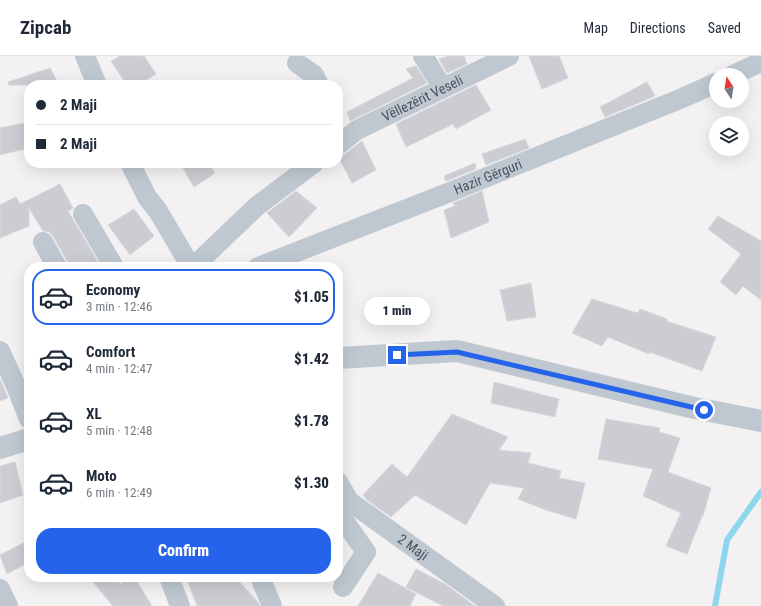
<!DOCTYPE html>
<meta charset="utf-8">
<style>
:root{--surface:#fff;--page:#f6f6f7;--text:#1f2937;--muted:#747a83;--line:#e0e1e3;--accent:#2563eb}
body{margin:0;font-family:"Roboto Condensed",sans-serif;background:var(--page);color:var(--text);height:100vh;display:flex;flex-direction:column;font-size:15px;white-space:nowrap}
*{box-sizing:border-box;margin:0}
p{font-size:13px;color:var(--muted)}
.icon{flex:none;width:22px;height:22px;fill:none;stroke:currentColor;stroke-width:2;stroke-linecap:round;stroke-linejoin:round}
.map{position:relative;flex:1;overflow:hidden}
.sheet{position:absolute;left:24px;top:206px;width:319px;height:320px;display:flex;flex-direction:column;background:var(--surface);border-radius:16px;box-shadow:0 4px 16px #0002}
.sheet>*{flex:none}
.banner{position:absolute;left:24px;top:24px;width:319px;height:88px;border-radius:16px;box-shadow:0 4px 16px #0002;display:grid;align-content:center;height:88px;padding:0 12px;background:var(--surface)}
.needle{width:26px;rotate:348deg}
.tools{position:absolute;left:709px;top:12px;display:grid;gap:8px}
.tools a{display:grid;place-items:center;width:40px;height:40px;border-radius:50%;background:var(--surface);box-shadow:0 4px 16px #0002;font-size:20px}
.end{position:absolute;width:18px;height:18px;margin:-9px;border:5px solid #2563eb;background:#fff;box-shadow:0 0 0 2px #fff}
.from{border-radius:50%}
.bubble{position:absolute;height:28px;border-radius:14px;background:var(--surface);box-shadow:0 4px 16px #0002;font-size:13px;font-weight:800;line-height:28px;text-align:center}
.banner b{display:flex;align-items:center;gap:14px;height:38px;font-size:15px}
.banner b+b{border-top:1px solid var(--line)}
.banner i{width:10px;height:10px;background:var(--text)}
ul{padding:7px 0 0;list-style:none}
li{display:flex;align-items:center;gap:12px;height:56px;margin:0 8px 6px;padding:0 4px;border:2px solid transparent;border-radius:16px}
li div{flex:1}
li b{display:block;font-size:15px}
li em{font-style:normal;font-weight:800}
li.on{border-color:var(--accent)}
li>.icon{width:36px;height:36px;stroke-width:1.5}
.button{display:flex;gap:8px;margin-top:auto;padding:8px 12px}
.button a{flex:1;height:46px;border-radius:16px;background:var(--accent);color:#fff;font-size:16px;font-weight:800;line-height:46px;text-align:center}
header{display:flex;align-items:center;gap:24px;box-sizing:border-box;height:56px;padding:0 20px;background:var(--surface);border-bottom:1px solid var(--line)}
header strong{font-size:19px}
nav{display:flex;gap:22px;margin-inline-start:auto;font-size:14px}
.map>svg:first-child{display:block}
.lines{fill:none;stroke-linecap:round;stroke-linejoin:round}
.stream{stroke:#8dd6ee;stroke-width:6}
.building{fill:#cbcdd3;stroke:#d5d7dc}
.minor{stroke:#bfc8d0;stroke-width:20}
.tertiary{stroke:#bfc8d0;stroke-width:22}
.route{stroke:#2563eb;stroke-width:5}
.labels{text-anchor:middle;stroke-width:3;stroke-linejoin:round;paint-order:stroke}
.street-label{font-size:14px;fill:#48535f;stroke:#fff}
</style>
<header>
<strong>Zipcab</strong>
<nav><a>Map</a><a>Directions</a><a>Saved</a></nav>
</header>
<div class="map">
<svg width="761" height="550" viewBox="0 0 761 550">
<rect width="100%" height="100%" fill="#f3f1f1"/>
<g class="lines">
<!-- stream -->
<polyline class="stream" points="715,550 727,484 761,436"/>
</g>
<!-- building -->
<g class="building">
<polygon points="120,0 144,0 156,18 138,29 127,29 111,5"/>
<polygon points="449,0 464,0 467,8 447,17 439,3"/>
<polygon points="529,0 559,0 568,22 542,33"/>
<polygon points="416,10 427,27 350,65 347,56 413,22 406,13"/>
<polygon points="50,12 59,29 9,29 8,26"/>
<polygon points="647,26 655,40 605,61 600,51"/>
<polygon points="476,29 491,54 456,73 453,68 406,91 396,68"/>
<polygon points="29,66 29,92 0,99 0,72"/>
<polygon points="525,83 529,92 486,109 482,98"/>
<polygon points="362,85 376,114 352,127 338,100 345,98"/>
<polygon points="180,107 208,107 215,117 194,131"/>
<polygon points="475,107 476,113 446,125 444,120"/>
<polygon points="60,128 73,152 68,155 101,211 68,211 67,205 53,180 49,176 43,175 29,152 29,170 0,182 0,149 16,141 20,148"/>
<polygon points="296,135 317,152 289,181 267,157"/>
<polygon points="482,135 489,166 451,182 444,154 455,150 453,147"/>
<polygon points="134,153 154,180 130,199 108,169"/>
<polygon points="718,160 761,185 761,244 743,230 736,239 720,226 741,198 708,173"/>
<polygon points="531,227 536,261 507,265 500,234"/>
<polygon points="592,243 638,257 640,253 667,263 666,265 716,281 702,315 650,296 649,298 608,281 602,290 572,277"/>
<polygon points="0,323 8,342 0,345"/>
<polygon points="494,326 559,343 555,361 491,347"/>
<polygon points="452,358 508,381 499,394 531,397 528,407 561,415 559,422 585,427 576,463 546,454 518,443 524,432 490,427 466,469 415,439 391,461 367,444 363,439 392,408 407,421"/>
<polygon points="606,363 660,372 659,376 680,382 668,416 711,432 703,460 702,460 687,498 666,490 681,457 643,440 653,413 598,403"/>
<polygon points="15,406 23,439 0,447 0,410"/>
<polygon points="29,484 29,506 7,518 0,499"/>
<polygon points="416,513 445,528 475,550 443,550 406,531"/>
<polygon points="378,517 416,538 410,550 358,550"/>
<polygon points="89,521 115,521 121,528 128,521 134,521 152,550 113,550"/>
<polygon points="186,521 235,521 257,545 260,550 197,550"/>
</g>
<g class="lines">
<!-- minor -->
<g class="minor">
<polyline points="85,0 97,29"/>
<polyline points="423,0 443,32"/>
<polyline points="297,7 314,19 319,29"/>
<polyline points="733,19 761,6"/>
<path id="s1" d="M338,89l19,-15 152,-74"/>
<polyline points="130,107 147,141 158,155 191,211"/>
<polyline points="83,158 114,211"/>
<polyline points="43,186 57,211"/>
<polyline points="193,211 257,150 314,107"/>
<path id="s2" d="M258,211l187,-73 235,-95 36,-16"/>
<polyline points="0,295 16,330 29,363"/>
<path id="s3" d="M338,426l11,19 146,105"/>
<polyline points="338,456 366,496 343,531"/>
<polyline points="169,521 180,550"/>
<polyline points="260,521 272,550"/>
<polyline points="0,533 8,550"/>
</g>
<!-- tertiary -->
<g class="tertiary">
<polyline points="338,302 457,295 690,351 761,365"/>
<polyline points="0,392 29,383"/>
</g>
</g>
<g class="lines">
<!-- route -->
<polyline class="route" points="397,299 457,296 704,354"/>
</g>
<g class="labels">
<!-- street labels -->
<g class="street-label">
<text dy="5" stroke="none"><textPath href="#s1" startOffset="97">Vëllezërit Veseli</textPath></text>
<text dy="5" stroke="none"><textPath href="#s2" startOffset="247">Hazir Gërguri</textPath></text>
<text dy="5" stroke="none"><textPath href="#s3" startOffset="101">2 Maji</textPath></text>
</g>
</g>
</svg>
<div class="tools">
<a><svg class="needle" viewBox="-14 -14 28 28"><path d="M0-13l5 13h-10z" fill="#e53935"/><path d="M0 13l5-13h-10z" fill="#747a83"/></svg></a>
<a><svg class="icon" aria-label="layers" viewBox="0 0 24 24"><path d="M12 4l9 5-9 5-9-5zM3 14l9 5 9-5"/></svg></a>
</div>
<i class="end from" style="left:704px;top:354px"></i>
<i class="end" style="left:397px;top:299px"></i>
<div class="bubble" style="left:364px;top:241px;width:66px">1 min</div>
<div class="banner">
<b><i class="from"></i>2 Maji</b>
<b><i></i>2 Maji</b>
</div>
<section class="sheet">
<ul>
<li class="on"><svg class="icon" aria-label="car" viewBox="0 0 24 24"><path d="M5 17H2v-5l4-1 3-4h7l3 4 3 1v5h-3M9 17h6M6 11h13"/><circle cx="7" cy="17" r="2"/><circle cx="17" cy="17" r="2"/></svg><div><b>Economy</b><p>3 min · 12:46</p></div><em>$1.05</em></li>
<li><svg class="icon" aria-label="car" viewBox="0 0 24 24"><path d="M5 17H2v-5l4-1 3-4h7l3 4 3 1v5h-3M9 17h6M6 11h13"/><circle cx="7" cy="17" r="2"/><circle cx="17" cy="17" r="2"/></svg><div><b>Comfort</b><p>4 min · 12:47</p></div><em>$1.42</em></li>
<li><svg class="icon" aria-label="car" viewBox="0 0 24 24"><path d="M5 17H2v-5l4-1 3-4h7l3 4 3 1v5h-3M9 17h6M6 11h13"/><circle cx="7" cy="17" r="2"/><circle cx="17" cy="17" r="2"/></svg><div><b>XL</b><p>5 min · 12:48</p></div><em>$1.78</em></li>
<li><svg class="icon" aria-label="car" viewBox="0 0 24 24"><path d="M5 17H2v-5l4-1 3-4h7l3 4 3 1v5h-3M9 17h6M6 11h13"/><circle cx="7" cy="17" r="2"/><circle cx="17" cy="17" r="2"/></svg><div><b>Moto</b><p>6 min · 12:49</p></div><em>$1.30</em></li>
</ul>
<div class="button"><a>Confirm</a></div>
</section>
</div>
